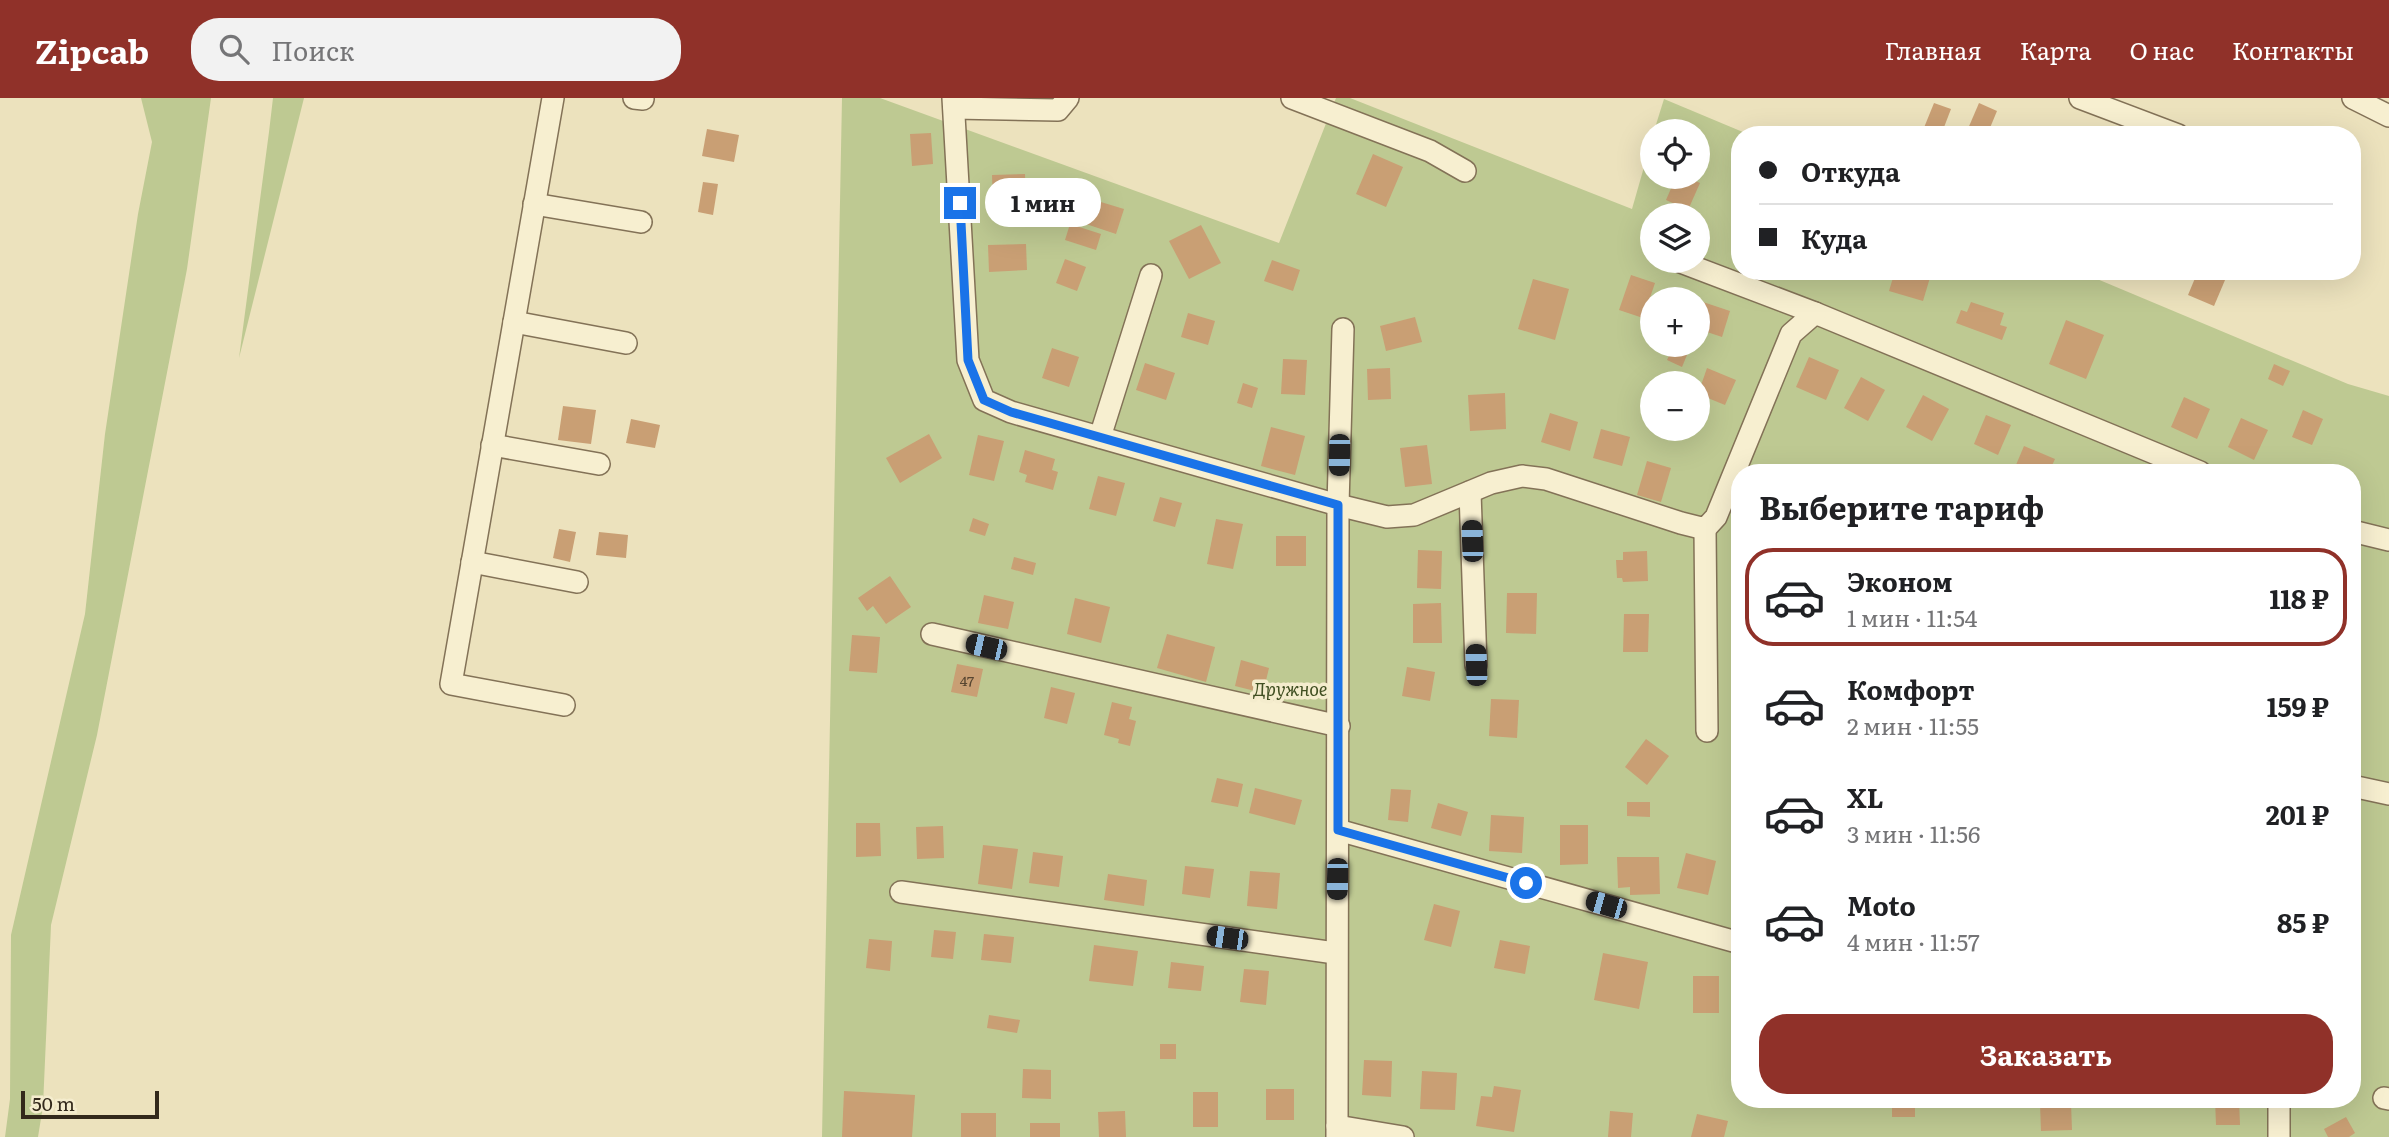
<!DOCTYPE html>
<html lang="ru">
<meta charset="utf-8">
<style>
:root{--surface:#fff;--page:#f2f2f2;--text:#202124;--muted:#757577;--line:#e0e0e0;--accent:#903129}
body{margin:0;font-family:Literata,serif;background:var(--page);color:var(--text);height:100vh;display:flex;flex-direction:column;font-size:26px;white-space:nowrap}
*{box-sizing:border-box;margin:0}
p{font-size:23px;color:var(--muted)}
.icon{flex:none;width:38px;height:38px;fill:none;stroke:currentColor;stroke-width:2;stroke-linecap:round;stroke-linejoin:round}
.map{position:relative;flex:1;overflow:hidden}
.drawer{position:absolute;left:1731px;top:366px;width:630px;height:644px;display:flex;flex-direction:column;background:var(--surface);border-radius:28px;box-shadow:0 7px 28px #0002}
.drawer>*{flex:none}
.banner{position:absolute;left:1731px;top:28px;width:630px;height:154px;border-radius:28px;box-shadow:0 7px 28px #0002;display:grid;align-content:center;height:154px;padding:0 28px;background:var(--surface)}
.tools{position:absolute;left:1640px;top:21px;display:grid;gap:14px}
.tools a{display:grid;place-items:center;width:70px;height:70px;border-radius:50%;background:var(--surface);box-shadow:0 7px 28px #0002;font-size:35px}
.scale{position:absolute;left:21px;bottom:18px;width:138px;box-sizing:border-box;padding-left:7px;border:4px solid #33291b;border-top:0;font-size:19px;line-height:24px;white-space:nowrap;color:#33291b;-webkit-text-stroke:5px #f4eccd;paint-order:stroke}
.end{position:absolute;width:32px;height:32px;margin:-16px;border:9px solid #1a73e8;background:#fff;box-shadow:0 0 0 4px #fff}
.from{border-radius:50%}
.bubble{position:absolute;height:49px;border-radius:24px;background:var(--surface);box-shadow:0 7px 28px #0002;font-size:23px;font-weight:700;line-height:49px;text-align:center}
.car{position:absolute;width:21px;height:42px;margin:-21px -10px;border-radius:9px;box-shadow:0 0 5px 2px #0007;background:linear-gradient(#222 24%,#8ab4d8 0 40%,#222 0 76%,#8ab4d8 0 86%,#222 0)}
.banner b{display:flex;align-items:center;gap:24px;height:66px;font-size:26px}
.banner b+b{border-top:2px solid var(--line)}
.banner i{width:18px;height:18px;background:var(--text)}
ul{padding:0;list-style:none}
li{display:flex;align-items:center;gap:21px;height:98px;margin:0 14px 10px;padding:0 14px;border:4px solid transparent;border-radius:28px}
li div{flex:1}
li b{display:block;font-size:26px}
li em{font-style:normal;font-weight:700}
li.selected{border-color:var(--accent)}
li>.icon{width:63px;height:63px;stroke-width:1.5}
h2{padding:0 28px;font-size:32px;line-height:84px}
.cta{display:flex;gap:14px;margin-top:auto;padding:14px 28px}
.cta a{flex:1;height:80px;border-radius:28px;background:var(--accent);color:#fff;font-size:28px;font-weight:700;line-height:80px;text-align:center}
header{display:flex;align-items:center;gap:42px;box-sizing:border-box;height:98px;padding:0 35px;background:var(--accent);color:#fff}
header strong{font-size:33px}
nav{display:flex;gap:38px;margin-inline-start:auto;font-size:24px}
.search{width:490px;height:63px;background:var(--page);display:flex;align-items:center;gap:18px;box-sizing:border-box;padding:0 24px;border-radius:28px;color:var(--muted);font-size:26px}
.map>svg:first-child{display:block}
.green{fill:#bec992;fill-rule:evenodd}
.building{fill:#c99f74}
.lines{fill:none;stroke-linecap:round;stroke-linejoin:round}
.minor-casing{stroke:#837257;stroke-width:24}
.minor{stroke:#f7efd0;stroke-width:21}
.route{stroke:#1a73e8;stroke-width:9}
.labels{text-anchor:middle;stroke-width:7;stroke-linejoin:round;paint-order:stroke}
.number-label{font-size:14px;fill:#584631}
.park-label{font-size:18px;font-style:italic;fill:#404f22;stroke:#f4eccd}
</style>
<header>
<strong>Zipcab</strong>
<div class="search"><svg class="icon" aria-label="search" viewBox="0 0 24 24"><circle cx="10" cy="10" r="6"/><path d="M15 15l6 6"/></svg>Поиск</div>
<nav><a>Главная</a><a>Карта</a><a>О нас</a><a>Контакты</a></nav>
</header>
<div class="map">
<svg width="2389" height="1039" viewBox="0 0 2389 1039">
<rect width="100%" height="100%" fill="#ece2bd"/>
<!-- green -->
<g class="green">
<polygon points="141,0 211,0 187,171 97,637 51,827 43,1008 38,1039 5,1039 10,1001 11,837 85,516 105,336 138,116 152,44"/>
<polygon points="273,0 304,0 239,260 269,34"/>
<path d="M842,0h38l399,145 57,-145h14l282,111 20,-70v38h46v-46h-44l10,-32 86,36h-10v136h338l270,113 41,12v741h-1567zM1652,117h46v46h-46zM1652,201h46v46h-46zM1652,285h46v46h-46zM1740,374h612v627h-612z"/>
</g>
<!-- building -->
<g class="building">
<polygon points="1934,5 1951,11 1941,37 1921,37"/>
<polygon points="1979,5 1997,13 1987,37 1977,37 1967,33"/>
<polygon points="707,31 739,37 734,64 702,58"/>
<polygon points="931,35 933,66 912,68 910,36"/>
<polygon points="1373,56 1403,69 1386,109 1356,96"/>
<polygon points="1025,76 1026,102 993,103 992,77"/>
<polygon points="1676,79 1686,79 1700,85 1688,112 1666,102"/>
<polygon points="703,84 718,86 713,117 698,114"/>
<polygon points="1091,101 1124,111 1116,136 1083,125"/>
<polygon points="1070,126 1101,136 1096,152 1065,142"/>
<polygon points="1201,127 1221,165 1189,181 1169,143"/>
<polygon points="1026,146 1027,172 989,174 988,147"/>
<polygon points="1065,161 1086,169 1077,193 1056,185"/>
<polygon points="1272,162 1300,172 1293,193 1264,183"/>
<polygon points="1895,173 1932,173 1923,203 1889,193"/>
<polygon points="2198,173 2228,175 2214,208 2188,197"/>
<polygon points="1631,177 1655,185 1643,220 1619,212"/>
<polygon points="1533,181 1569,191 1555,242 1518,231"/>
<polygon points="1700,203 1730,213 1722,239 1698,231 1698,211"/>
<polygon points="1971,204 2004,215 2000,227 2007,229 2002,242 1956,225 1961,212 1967,214"/>
<polygon points="1188,215 1215,223 1208,247 1181,239"/>
<polygon points="1415,219 1422,244 1386,253 1380,228"/>
<polygon points="2066,222 2104,237 2086,281 2049,266"/>
<polygon points="1052,250 1079,259 1069,289 1042,280"/>
<polygon points="1672,251 1687,257 1682,269 1667,262"/>
<polygon points="1809,259 1839,272 1826,302 1796,289"/>
<polygon points="1283,261 1307,262 1305,297 1281,296"/>
<polygon points="1145,265 1175,275 1166,302 1136,292"/>
<polygon points="2274,266 2290,273 2283,288 2268,281"/>
<polygon points="1390,270 1391,301 1368,302 1367,271"/>
<polygon points="1707,270 1736,282 1725,307 1698,296"/>
<polygon points="1861,279 1885,292 1868,323 1844,310"/>
<polygon points="1243,285 1258,290 1252,310 1237,305"/>
<polygon points="1505,295 1506,331 1470,333 1468,297"/>
<polygon points="1923,297 1949,311 1932,343 1906,329"/>
<polygon points="2184,299 2210,311 2197,341 2171,329"/>
<polygon points="563,308 596,312 591,346 558,342"/>
<polygon points="2303,312 2323,321 2312,347 2292,339"/>
<polygon points="1550,315 1578,324 1570,353 1541,344"/>
<polygon points="1986,317 2011,327 1998,357 1974,346"/>
<polygon points="2241,320 2268,332 2254,362 2228,349"/>
<polygon points="631,321 660,327 655,350 626,345"/>
<polygon points="1271,329 1305,338 1295,377 1261,368"/>
<polygon points="1601,331 1630,339 1622,368 1593,360"/>
<polygon points="929,336 942,360 900,385 886,360"/>
<polygon points="978,337 1004,343 994,383 969,377"/>
<polygon points="1427,347 1432,386 1405,389 1400,350"/>
<polygon points="2024,348 2055,361 2049,374 2013,374"/>
<polygon points="1025,352 1055,361 1052,372 1058,374 1053,392 1025,384 1027,377 1019,374"/>
<polygon points="1647,363 1671,370 1661,404 1637,397"/>
<polygon points="1768,368 1787,374 1766,374"/>
<polygon points="1098,378 1125,385 1116,418 1089,411"/>
<polygon points="1160,399 1182,405 1175,429 1153,423"/>
<polygon points="973,420 989,426 985,438 969,433"/>
<polygon points="1216,421 1243,426 1233,471 1207,466"/>
<polygon points="559,431 576,434 570,464 553,460"/>
<polygon points="599,434 628,437 626,460 596,457"/>
<rect x="1276" y="438" width="30" height="30"/>
<polygon points="1418,452 1442,453 1441,491 1417,490"/>
<polygon points="1647,453 1648,483 1623,484 1622,480 1617,480 1616,462 1623,462 1623,454"/>
<polygon points="1014,459 1036,465 1033,477 1011,471"/>
<polygon points="890,478 911,509 886,526 873,508 867,513 858,500"/>
<rect x="1732" y="486" width="8" height="25"/>
<polygon points="1507,495 1537,495 1536,536 1506,535"/>
<polygon points="984,497 1014,504 1008,531 978,525"/>
<polygon points="1075,500 1110,509 1101,545 1067,536"/>
<polygon points="1441,505 1442,545 1413,545 1413,506"/>
<polygon points="1624,516 1649,516 1648,554 1623,554"/>
<polygon points="1167,536 1215,549 1206,584 1157,570"/>
<polygon points="852,537 880,539 877,575 849,573"/>
<polygon points="1241,562 1269,570 1263,595 1235,588"/>
<polygon points="957,566 983,571 977,599 951,594"/>
<polygon points="1407,569 1435,574 1430,603 1402,598"/>
<polygon points="1051,589 1075,595 1067,626 1044,620"/>
<polygon points="1491,601 1519,602 1517,640 1489,638"/>
<polygon points="1112,604 1132,609 1129,621 1136,623 1130,648 1118,645 1119,641 1104,637"/>
<polygon points="1646,641 1669,658 1647,687 1625,669"/>
<polygon points="1217,680 1243,686 1238,709 1211,704"/>
<polygon points="1255,690 1302,702 1295,727 1249,715"/>
<polygon points="1391,691 1411,692 1408,724 1388,722"/>
<polygon points="1627,704 1650,704 1650,719 1627,718"/>
<polygon points="1438,705 1468,714 1461,738 1431,730"/>
<polygon points="1491,717 1524,719 1522,755 1489,753"/>
<polygon points="856,725 880,725 881,758 856,759"/>
<polygon points="1560,727 1588,727 1588,766 1560,767"/>
<polygon points="943,728 944,760 917,761 916,729"/>
<polygon points="983,747 1018,751 1012,791 978,786"/>
<polygon points="1033,754 1063,758 1059,789 1029,785"/>
<polygon points="1686,755 1716,763 1708,797 1677,790"/>
<polygon points="1617,759 1659,759 1660,796 1630,797 1630,789 1618,790"/>
<polygon points="1185,768 1214,771 1210,800 1182,796"/>
<polygon points="1250,773 1280,775 1277,811 1247,808"/>
<polygon points="1108,776 1147,782 1144,808 1104,802"/>
<polygon points="1434,806 1460,813 1451,849 1424,842"/>
<polygon points="934,832 956,834 953,861 931,859"/>
<polygon points="984,836 1014,839 1011,865 981,862"/>
<polygon points="869,841 892,843 890,873 866,870"/>
<polygon points="1500,842 1530,848 1525,876 1494,870"/>
<polygon points="1094,847 1138,853 1133,888 1089,883"/>
<polygon points="1603,855 1648,864 1639,911 1594,902"/>
<polygon points="1171,864 1204,868 1201,893 1168,890"/>
<polygon points="1244,871 1269,873 1266,907 1240,904"/>
<rect x="1693" y="878" width="26" height="37"/>
<polygon points="989,917 1020,922 1017,935 987,930"/>
<rect x="1160" y="946" width="16" height="15"/>
<polygon points="1364,962 1392,963 1391,999 1362,997"/>
<polygon points="1023,971 1051,972 1051,1001 1022,1000"/>
<polygon points="1422,973 1457,975 1455,1012 1420,1011"/>
<polygon points="1494,988 1521,992 1514,1034 1476,1028 1481,998 1492,999"/>
<rect x="1266" y="991" width="28" height="31"/>
<polygon points="844,993 915,997 912,1039 842,1039"/>
<rect x="1193" y="994" width="25" height="35"/>
<rect x="1892" y="1001" width="23" height="18"/>
<polygon points="2215,1001 2239,1001 2240,1027 2216,1027"/>
<polygon points="2071,1005 2072,1032 2041,1033 2040,1006"/>
<polygon points="1125,1013 1126,1039 1099,1039 1098,1014"/>
<polygon points="1610,1013 1633,1015 1631,1039 1608,1039"/>
<rect x="961" y="1015" width="35" height="24"/>
<polygon points="1697,1016 1728,1023 1724,1039 1691,1039"/>
<polygon points="2346,1019 2355,1035 2349,1039 2328,1039 2324,1031"/>
<rect x="1030" y="1025" width="30" height="14"/>
</g>
<g class="lines">
<defs>
<g id="minor">
<polyline points="553,0 451,586 564,607"/>
<polyline points="634,0 643,1"/>
<polyline points="953,0 968,262 984,302 1011,314 1338,407 1387,419 1414,417 1491,385 1522,378 1546,381 1681,425 1705,431 1716,419 1791,236 1815,215 2200,374"/>
<polyline points="1292,0 1430,53 1465,73"/>
<polyline points="2080,0 2178,37"/>
<polyline points="2353,0 2389,18"/>
<polyline points="954,10 1058,12 1068,0"/>
<polyline points="534,106 641,124"/>
<polyline points="1678,163 1815,215"/>
<polyline points="514,224 626,245"/>
<polyline points="1100,339 1151,177"/>
<polyline points="492,347 599,366"/>
<polyline points="1470,394 1476,567"/>
<polyline points="1705,431 1707,633"/>
<polyline points="2352,433 2389,442"/>
<polyline points="472,464 577,484"/>
<polyline points="932,536 1339,628"/>
<polyline points="2352,688 2389,696"/>
<polyline points="1338,732 1740,845"/>
<polyline points="901,794 1335,855"/>
<polyline points="2384,1000 2389,1001"/>
<polyline points="1337,1028 1403,1039"/>
<polyline points="1337,1039 1338,407 1343,231"/>
<polyline points="2279,1039 2279,1001"/>
</g>
</defs>
<!-- minor casing -->
<use href="#minor" class="minor-casing"/>
<!-- minor -->
<use href="#minor" class="minor"/>
</g>
<g class="lines">
<!-- route -->
<polyline class="route" points="960,105 968,262 984,302 1011,314 1338,407 1338,732 1526,785"/>
</g>
<g class="labels">
<!-- number labels -->
<g class="number-label">
<text x="967" y="588">47</text>
</g>
<!-- park labels -->
<g class="park-label">
<text x="1290" y="598">Дружное</text>
</g>
</g>
</svg>
<div class="tools">
<a><svg class="icon" aria-label="locate" viewBox="0 0 24 24"><circle cx="12" cy="12" r="6"/><path d="M12 2v4M12 18v4M2 12h4M18 12h4"/></svg></a>
<a><svg class="icon" aria-label="layers" viewBox="0 0 24 24"><path d="M12 4l9 5-9 5-9-5zM3 14l9 5 9-5"/></svg></a>
<a>+</a>
<a>−</a>
</div>
<div class="scale">50 m</div>
<i class="end from" style="left:1526px;top:785px"></i>
<i class="end" style="left:960px;top:105px"></i>
<div class="bubble" style="left:985px;top:80px;width:116px">1 мин</div>
<i class="car" style="left:1339px;top:357px;rotate:181deg"></i>
<i class="car" style="left:1472px;top:443px;rotate:358deg"></i>
<i class="car" style="left:986px;top:549px;rotate:283deg"></i>
<i class="car" style="left:1476px;top:567px;rotate:358deg"></i>
<i class="car" style="left:1337px;top:781px;rotate:181deg"></i>
<i class="car" style="left:1606px;top:807px;rotate:286deg"></i>
<i class="car" style="left:1227px;top:840px;rotate:278deg"></i>
<div class="banner">
<b><i class="from"></i>Откуда</b>
<b><i></i>Куда</b>
</div>
<section class="drawer">
<h2>Выберите тариф</h2>
<ul>
<li class="selected"><svg class="icon" aria-label="car" viewBox="0 0 24 24"><path d="M5 17H2v-5l4-1 3-4h7l3 4 3 1v5h-3M9 17h6M6 11h13"/><circle cx="7" cy="17" r="2"/><circle cx="17" cy="17" r="2"/></svg><div><b>Эконом</b><p>1 мин · 11:54</p></div><em>118 ₽</em></li>
<li><svg class="icon" aria-label="car" viewBox="0 0 24 24"><path d="M5 17H2v-5l4-1 3-4h7l3 4 3 1v5h-3M9 17h6M6 11h13"/><circle cx="7" cy="17" r="2"/><circle cx="17" cy="17" r="2"/></svg><div><b>Комфорт</b><p>2 мин · 11:55</p></div><em>159 ₽</em></li>
<li><svg class="icon" aria-label="car" viewBox="0 0 24 24"><path d="M5 17H2v-5l4-1 3-4h7l3 4 3 1v5h-3M9 17h6M6 11h13"/><circle cx="7" cy="17" r="2"/><circle cx="17" cy="17" r="2"/></svg><div><b>XL</b><p>3 мин · 11:56</p></div><em>201 ₽</em></li>
<li><svg class="icon" aria-label="car" viewBox="0 0 24 24"><path d="M5 17H2v-5l4-1 3-4h7l3 4 3 1v5h-3M9 17h6M6 11h13"/><circle cx="7" cy="17" r="2"/><circle cx="17" cy="17" r="2"/></svg><div><b>Moto</b><p>4 мин · 11:57</p></div><em>85 ₽</em></li>
</ul>
<div class="cta"><a>Заказать</a></div>
</section>
</div>
